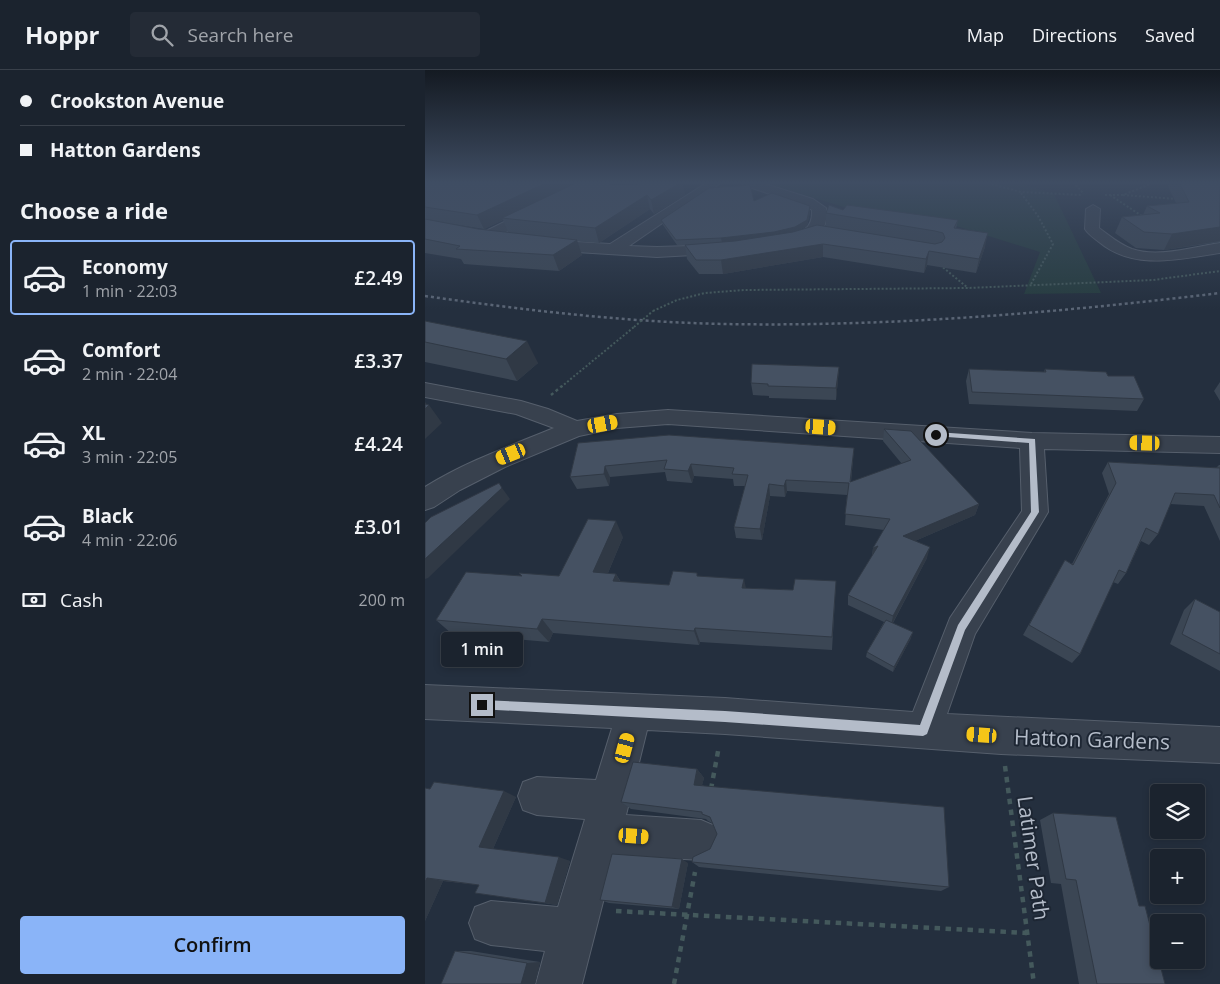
<!DOCTYPE html>
<meta charset="utf-8">
<style>
:root{--surface:#1b232e;--page:#242b36;--text:#f1f3f6;--muted:#a0a4aa;--line:#39404a;--accent:#8ab4f8}
body{margin:0;font-family:"Open Sans",sans-serif;background:var(--page);color:var(--text);height:100vh;display:flex;flex-direction:column;font-size:19px;white-space:nowrap}
*{box-sizing:border-box;margin:0}
p{font-size:16px;color:var(--muted)}
.icon{flex:none;width:28px;height:28px;fill:none;stroke:currentColor;stroke-width:2;stroke-linecap:round;stroke-linejoin:round}
.map{position:relative;flex:1;overflow:hidden}
.details{display:flex;flex-direction:column;background:var(--surface);width:425px}
.details>*{flex:none}
.hud{display:grid;align-content:center;height:110px;padding:0 20px;background:var(--surface)}
.controls{position:absolute;left:725px;top:714px;display:grid;gap:10px}
.controls a{display:grid;place-items:center;width:55px;height:55px;border-radius:5px;background:var(--surface);box-shadow:0 2px 8px #0003,0 0 0 1px var(--line);font-size:25px}
.end{position:absolute;width:22px;height:22px;margin:-11px;border:6px solid #b4bcc9;background:#111;box-shadow:0 0 0 2px #111}
.from{border-radius:50%}
.bubble{position:absolute;height:35px;border-radius:5px;background:var(--surface);box-shadow:0 2px 8px #0003,0 0 0 1px var(--line);font-size:16px;font-weight:600;line-height:35px;text-align:center}
.car{position:absolute;width:15px;height:30px;margin:-15px -8px;border-radius:6px;box-shadow:0 0 4px 1px #0007;background:linear-gradient(#f5c518 24%,#345 0 40%,#f5c518 0 76%,#345 0 86%,#f5c518 0)}
.hud b{display:flex;align-items:center;gap:18px;height:48px;font-size:19px}
.hud b+b{border-top:1px solid var(--line)}
.hud i{width:12px;height:12px;background:var(--text)}
ul{padding:0;list-style:none}
li{display:flex;align-items:center;gap:15px;height:75px;margin:0 10px 8px;padding:0 10px;border:2px solid transparent;border-radius:5px}
li div{flex:1}
li b{display:block;font-size:19px}
li em{font-style:normal;font-weight:600}
li.active{border-color:var(--accent)}
li>.icon{width:45px;height:45px;stroke-width:1.5}
h2{padding:0 20px;font-size:22px;line-height:60px}
.pay{display:flex;align-items:center;gap:12px;height:55px;padding:0 20px;font-size:19px}
.pay p{margin-inline-start:auto}
.button{display:flex;gap:10px;margin-top:auto;padding:10px 20px}
.button a{flex:1;height:58px;border-radius:5px;background:var(--accent);color:#111;font-size:20px;font-weight:600;line-height:58px;text-align:center}
header{display:flex;align-items:center;gap:30px;box-sizing:border-box;height:70px;padding:0 25px;background:var(--surface);border-bottom:1px solid var(--line)}
header strong{font-size:24px}
nav{display:flex;gap:28px;margin-inline-start:auto;font-size:18px}
.search{width:350px;height:45px;background:var(--page);display:flex;align-items:center;gap:12px;box-sizing:border-box;padding:0 18px;border-radius:5px;color:var(--muted);font-size:19px}
main{display:flex;flex:1;min-height:0}
.map>svg:first-child{display:block}
.green{fill:#263c3f}
.lines{fill:none;stroke-linecap:round;stroke-linejoin:round}
.minor-casing{stroke:#565f6c;stroke-width:2}
.path-far2{stroke:#44595c;stroke-width:2;stroke-dasharray:2 2;stroke-linecap:butt}
.path-far1{stroke:#44595c;stroke-width:2.5;stroke-dasharray:3 3;stroke-linecap:butt}
.path{stroke:#44595c;stroke-width:4.5;stroke-dasharray:5.5 5.5;stroke-linecap:butt}
.minor{fill:#38414e;fill-rule:evenodd}
.rail{stroke:#5a6575;stroke-width:2.5;stroke-dasharray:3 3;stroke-linecap:butt}
.path-bridge{stroke:#44595c;stroke-width:2;stroke-dasharray:2 2;stroke-linecap:butt}
.wall{fill:#3b4654;fill-rule:evenodd}
.shaded-wall{fill:#303945}
.building{fill:#455162;stroke:#303945}
.route{fill:#b4bcc9}
.labels{text-anchor:middle;stroke-width:4;stroke-linejoin:round;paint-order:stroke}
.near-street-label{font-size:21px;fill:#b4bcc9;stroke:#1d2633}
</style>
<header>
<strong>Hoppr</strong>
<div class="search"><svg class="icon" aria-label="search" viewBox="0 0 24 24"><circle cx="10" cy="10" r="6"/><path d="M15 15l6 6"/></svg>Search here</div>
<nav><a>Map</a><a>Directions</a><a>Saved</a></nav>
</header>
<main>
<section class="details">
<div class="hud">
<b><i class="from"></i>Crookston Avenue</b>
<b><i></i>Hatton Gardens</b>
</div>
<h2>Choose a ride</h2>
<ul>
<li class="active"><svg class="icon" aria-label="car" viewBox="0 0 24 24"><path d="M5 17H2v-5l4-1 3-4h7l3 4 3 1v5h-3M9 17h6M6 11h13"/><circle cx="7" cy="17" r="2"/><circle cx="17" cy="17" r="2"/></svg><div><b>Economy</b><p>1 min · 22:03</p></div><em>£2.49</em></li>
<li><svg class="icon" aria-label="car" viewBox="0 0 24 24"><path d="M5 17H2v-5l4-1 3-4h7l3 4 3 1v5h-3M9 17h6M6 11h13"/><circle cx="7" cy="17" r="2"/><circle cx="17" cy="17" r="2"/></svg><div><b>Comfort</b><p>2 min · 22:04</p></div><em>£3.37</em></li>
<li><svg class="icon" aria-label="car" viewBox="0 0 24 24"><path d="M5 17H2v-5l4-1 3-4h7l3 4 3 1v5h-3M9 17h6M6 11h13"/><circle cx="7" cy="17" r="2"/><circle cx="17" cy="17" r="2"/></svg><div><b>XL</b><p>3 min · 22:05</p></div><em>£4.24</em></li>
<li><svg class="icon" aria-label="car" viewBox="0 0 24 24"><path d="M5 17H2v-5l4-1 3-4h7l3 4 3 1v5h-3M9 17h6M6 11h13"/><circle cx="7" cy="17" r="2"/><circle cx="17" cy="17" r="2"/></svg><div><b>Black</b><p>4 min · 22:06</p></div><em>£3.01</em></li>
</ul>
<div class="pay"><svg class="icon" aria-label="cash" viewBox="0 0 24 24"><path d="M3 7h18v10H3z"/><circle cx="12" cy="12" r="2"/></svg>Cash<p>200 m</p></div>
<div class="button"><a>Confirm</a></div>
</section>
<div class="map">
<svg width="795" height="914" viewBox="0 0 795 914">
<rect width="100%" height="100%" fill="#242f3e"/>
<!-- green -->
<polygon class="green" points="336,112 591,112 629,124 676,223 599,224 615,182 525,154 429,140"/>
<g class="lines">
<defs>
<g id="minor">
<polygon points="159,112 174,112 173,115 65,170 55,170 52,167 55,164"/>
<polygon points="283,112 297,112 204,176 232,177 298,175 304,177 306,180 304,183 232,187 119,180 114,178 111,175 114,172 119,170 185,174"/>
<path d="M317,112h17l54,17 13,9c2,24 -6,26 -27,33 -7,3 -12,5 -19,3l-3,-3 3,-3c18,-6 33,-5 32,-28l-9,-5 -60,-20z"/>
<path d="M668,135l7,4 -1,19c11,8 20,16 33,21 26,9 61,-2 88,-6v10c-41,6 -86,18 -121,-11 -5,-4 -11,-8 -14,-13l1,-20z"/>
<path d="M0,313l96,18 27,8 29,12 40,-7 51,-4 364,23 188,4v16l-176,-4 4,63 -73,122 -28,80 273,13v36l-219,-9 -276,-20 -78,-4 -21,85 75,5 14,6 6,14 -6,14 -14,6 -86,-5 -33,129h-46l9,-33 -54,-6 -16,-6 -6,-16 6,-16 16,-6 67,6 27,-88 -48,-4 -14,-5 -5,-14 5,-14 14,-5 59,3 16,-52 -187,-9v-34l300,13 188,14 37,-94 72,-107 -2,-63 -352,-24 -51,4 -38,8 -74,31 -45,23 -26,17 -9,3v-23c40,-25 85,-41 129,-59l-38,-14 -91,-17z"/>
</g>
</defs>
<!-- minor casing -->
<use href="#minor" class="minor-casing"/>
<!-- path-far2 -->
<g class="path-far2">
<polyline points="559,112 596,122 657,125"/>
<polyline points="648,112 659,124"/>
<polyline points="596,123 613,146 628,174 606,214"/>
<polyline points="680,125 698,125 730,112"/>
<polyline points="685,125 720,148"/>
<polyline points="698,125 752,129"/>
<polyline points="515,195 543,218"/>
<polyline points="228,241 252,230 280,223 319,220 543,218 728,210 795,201"/>
<polyline points="136,317 209,257"/>
</g>
<!-- path-far1 -->
<polyline class="path-far1" points="126,325 137,316"/>
<!-- path -->
<g class="path">
<polyline points="580,696 609,914"/>
<polyline points="286,719 294,676"/>
<polyline points="191,841 602,863"/>
<polyline points="249,914 270,802"/>
</g>
<!-- minor -->
<use href="#minor" class="minor"/>
<!-- rail -->
<path class="rail" d="M0,226c99,14 199,26 299,28 166,3 331,-11 496,-31"/>
<!-- path-bridge -->
<polyline class="path-bridge" points="209,257 228,241"/>
</g>
<!-- wall -->
<g class="wall">
<path d="M0,112h236h-2h23l3,13 -31,19 -4,-5 -51,34 -22,-2 5,14 -23,16 -95,-7 -3,-5 -36,-6zM78,150l5,12 -30,-3 -26,-5 32,5z"/>
<polygon points="741,112 795,112 795,172 739,180 711,178 690,163 697,147 718,145 722,136 751,133"/>
<polygon points="329,131 385,142 382,156 372,161 401,156 401,143 418,140 533,150 531,159 560,177 551,203 502,195 499,203 398,187 298,204 274,204 262,189 260,175 265,175 252,175 238,155 236,150"/>
<polygon points="0,251 113,293 92,311 0,292"/>
<polygon points="414,297 413,309 411,330 344,328 344,326 328,325 326,313"/>
<polygon points="544,299 619,302 620,299 719,329 712,341 544,334 541,311"/>
<polygon points="795,312 795,331 789,321"/>
<polygon points="459,359 554,434 550,445 490,471 502,488 468,553 486,568 468,602 441,587 442,582 459,552 423,535 423,525 447,486 448,478 459,460 420,455 422,425 362,421 360,427 345,426 337,470 311,468 309,457 320,416 309,416 308,409 269,406 267,413 242,411 240,402 185,407 184,416 152,419 145,407 153,373 429,378 426,412 477,394 458,371"/>
<polygon points="683,392 791,398 794,395 795,395 795,471 779,436 745,434 733,464 724,475 716,471 701,503 693,514 688,512 655,584 647,593 598,565 640,490 647,494 684,424 677,403"/>
<polygon points="198,467 183,503 191,504 196,512 244,515 274,507 321,518 368,520 411,511 407,580 275,572 274,575 128,563 124,572 27,564 11,550 97,506 134,506"/>
<polygon points="770,529 795,542 795,601 745,574 759,540"/>
<polygon points="272,699 279,708 277,715 524,817 516,821 274,797 267,792 285,779 292,764 287,753 283,751 281,749 206,739 196,732"/>
<polygon points="5,719 91,727 68,779 145,791 132,835 50,823 54,815 18,811 0,851"/>
<polygon points="628,743 714,836 740,914 654,914 636,814 626,813 615,750"/>
<polygon points="263,793 254,839 184,833 175,830"/>
<polygon points="30,881 46,881 115,892 110,914 16,914"/>
</g>
<!-- shaded-wall -->
<g class="shaded-wall">
<polygon points="123,112 156,112 77,148 78,150 59,159 52,145"/>
<polygon points="195,112 236,112 189,129 185,115"/>
<polygon points="257,112 260,125 229,144 226,130"/>
<polygon points="222,125 225,139 174,173 170,158"/>
<polygon points="385,136 385,142 382,156 370,162 297,173 296,168"/>
<polygon points="795,157 795,171 739,180 747,164"/>
<polygon points="563,163 560,177 551,203 554,189"/>
<polygon points="152,170 157,185 134,201 128,185"/>
<polygon points="398,174 398,187 298,204 296,190"/>
<polygon points="504,181 502,195 499,203 501,189"/>
<polygon points="102,271 113,293 92,311 81,289"/>
<polygon points="414,297 413,309 411,330 411,318"/>
<polygon points="0,332 3,336 4,335 17,353 0,369"/>
<polygon points="266,394 269,406 267,413 263,401"/>
<polygon points="180,396 185,407 184,416 179,404"/>
<polygon points="361,410 362,421 360,427 359,416"/>
<polygon points="344,414 345,426 337,470 335,459"/>
<polygon points="77,418 85,429 3,508 0,509 0,489"/>
<polygon points="554,434 550,445 476,477 478,466"/>
<polygon points="191,451 198,467 177,517 168,502"/>
<polygon points="453,476 447,489 448,478"/>
<polygon points="505,477 502,488 466,556 468,546"/>
<polygon points="191,504 199,519 188,511"/>
<polygon points="319,509 322,523 317,518"/>
<polygon points="117,549 128,563 124,572 112,559"/>
<polygon points="270,558 275,572 274,575 269,561"/>
<polygon points="488,562 486,568 468,602 469,597"/>
<polygon points="272,699 279,708 275,723 269,715"/>
<polygon points="79,721 91,727 67,781 54,777"/>
<polygon points="134,787 145,791 132,835 120,833"/>
<polygon points="257,789 263,793 254,839 247,837"/>
<polygon points="2,808 18,811 0,851 0,812"/>
<polygon points="115,892 110,914 96,914 102,893"/>
</g>
<!-- building -->
<g class="building">
<polygon points="0,112 123,112 52,145 0,137"/>
<polygon points="153,112 195,112 185,115 257,112 226,130 222,125 170,158 77,148"/>
<polygon points="754,112 795,112 795,157 747,164 719,162 697,147 735,143 722,136 764,132"/>
<polygon points="325,115 329,131 347,123 385,136 382,150 370,157 349,162 296,168 251,170 236,150 284,118"/>
<polygon points="404,135 418,140 422,135 533,150 529,158 563,163 554,189 504,181 501,189 398,174 296,190 271,190 260,175 310,171 368,162 392,155 510,174 517,172 520,168 518,163 510,161 401,143"/>
<polygon points="0,149 53,159 152,170 128,185 31,179 35,176 0,169"/>
<polygon points="0,251 102,271 81,289 0,272"/>
<polygon points="327,294 414,297 411,318 343,316 343,314 326,313"/>
<polygon points="544,299 621,302 620,299 681,302 683,306 709,306 719,329 547,322"/>
<polygon points="0,334 4,335 0,339"/>
<polygon points="459,359 486,361 554,434 478,466 505,477 468,546 423,525 453,476 448,478 465,449 420,444 424,413 361,410 359,416 344,414 335,459 309,457 323,405 307,404 309,398 266,394 263,401 239,399 242,390 180,396 179,404 145,407 153,373 244,365 429,378 425,412 486,390"/>
<polygon points="683,392 795,398 795,438 789,425 750,423 733,464 721,458 701,503 694,500 655,584 604,555 640,490 648,495 691,413"/>
<polygon points="74,413 77,418 0,489 0,453 6,447"/>
<polygon points="163,449 191,451 168,502 191,504 188,511 244,515 248,501 272,503 272,506 319,509 317,518 368,520 370,509 411,511 407,567 270,558 269,561 117,549 112,559 11,550 41,502 97,506 94,503 134,506"/>
<polygon points="770,529 795,542 795,584 757,564"/>
<polygon points="461,550 488,562 469,597 442,582"/>
<polygon points="208,692 272,699 269,715 519,737 524,817 267,792 268,787 285,779 292,764 285,747 277,744 277,742 196,732"/>
<polygon points="9,712 79,721 54,777 134,787 120,833 50,823 54,815 2,808 0,812 0,718 5,719"/>
<polygon points="628,743 691,747 714,836 720,836 740,914 672,914 651,810 641,809"/>
<polygon points="187,784 257,789 247,837 175,830"/>
<polygon points="30,881 102,893 96,914 16,914"/>
</g>
<!-- sky -->
<linearGradient id="sky" x2="0" y2="1"><stop stop-color="#141a22"/><stop offset="0.47" stop-color="#3f4d63"/><stop offset="1" stop-color="#3f4d63" stop-opacity="0"/></linearGradient>
<rect width="795" height="239" fill="url(#sky)"/>
<!-- route -->
<polygon class="route" points="511,362 610,369 614,442 540,560 502,664 498,666 300,652 53,639 52,635 53,631 57,630 300,641 495,655 533,555 606,442 604,373 509,366 509,363"/>
<g class="labels">
<!-- near-street labels -->
<g class="near-street-label">
<text transform="translate(667 670) rotate(2)" y="7">Hatton Gardens</text>
<text transform="translate(608 788) rotate(82)" y="7">Latimer Path</text>
</g>
</g>
</svg>
<div class="controls">
<a><svg class="icon" aria-label="layers" viewBox="0 0 24 24"><path d="M12 4l9 5-9 5-9-5zM3 14l9 5 9-5"/></svg></a>
<a>+</a>
<a>−</a>
</div>
<i class="end from" style="left:511px;top:365px"></i>
<i class="end" style="left:57px;top:635px"></i>
<div class="bubble" style="left:16px;top:562px;width:82px">1 min</div>
<i class="car" style="left:178px;top:354px;rotate:80deg"></i>
<i class="car" style="left:396px;top:357px;rotate:94deg"></i>
<i class="car" style="left:720px;top:373px;rotate:271deg"></i>
<i class="car" style="left:86px;top:384px;rotate:248deg"></i>
<i class="car" style="left:557px;top:665px;rotate:274deg"></i>
<i class="car" style="left:200px;top:678px;rotate:15deg"></i>
<i class="car" style="left:209px;top:766px;rotate:94deg"></i>
</div>
</main>
